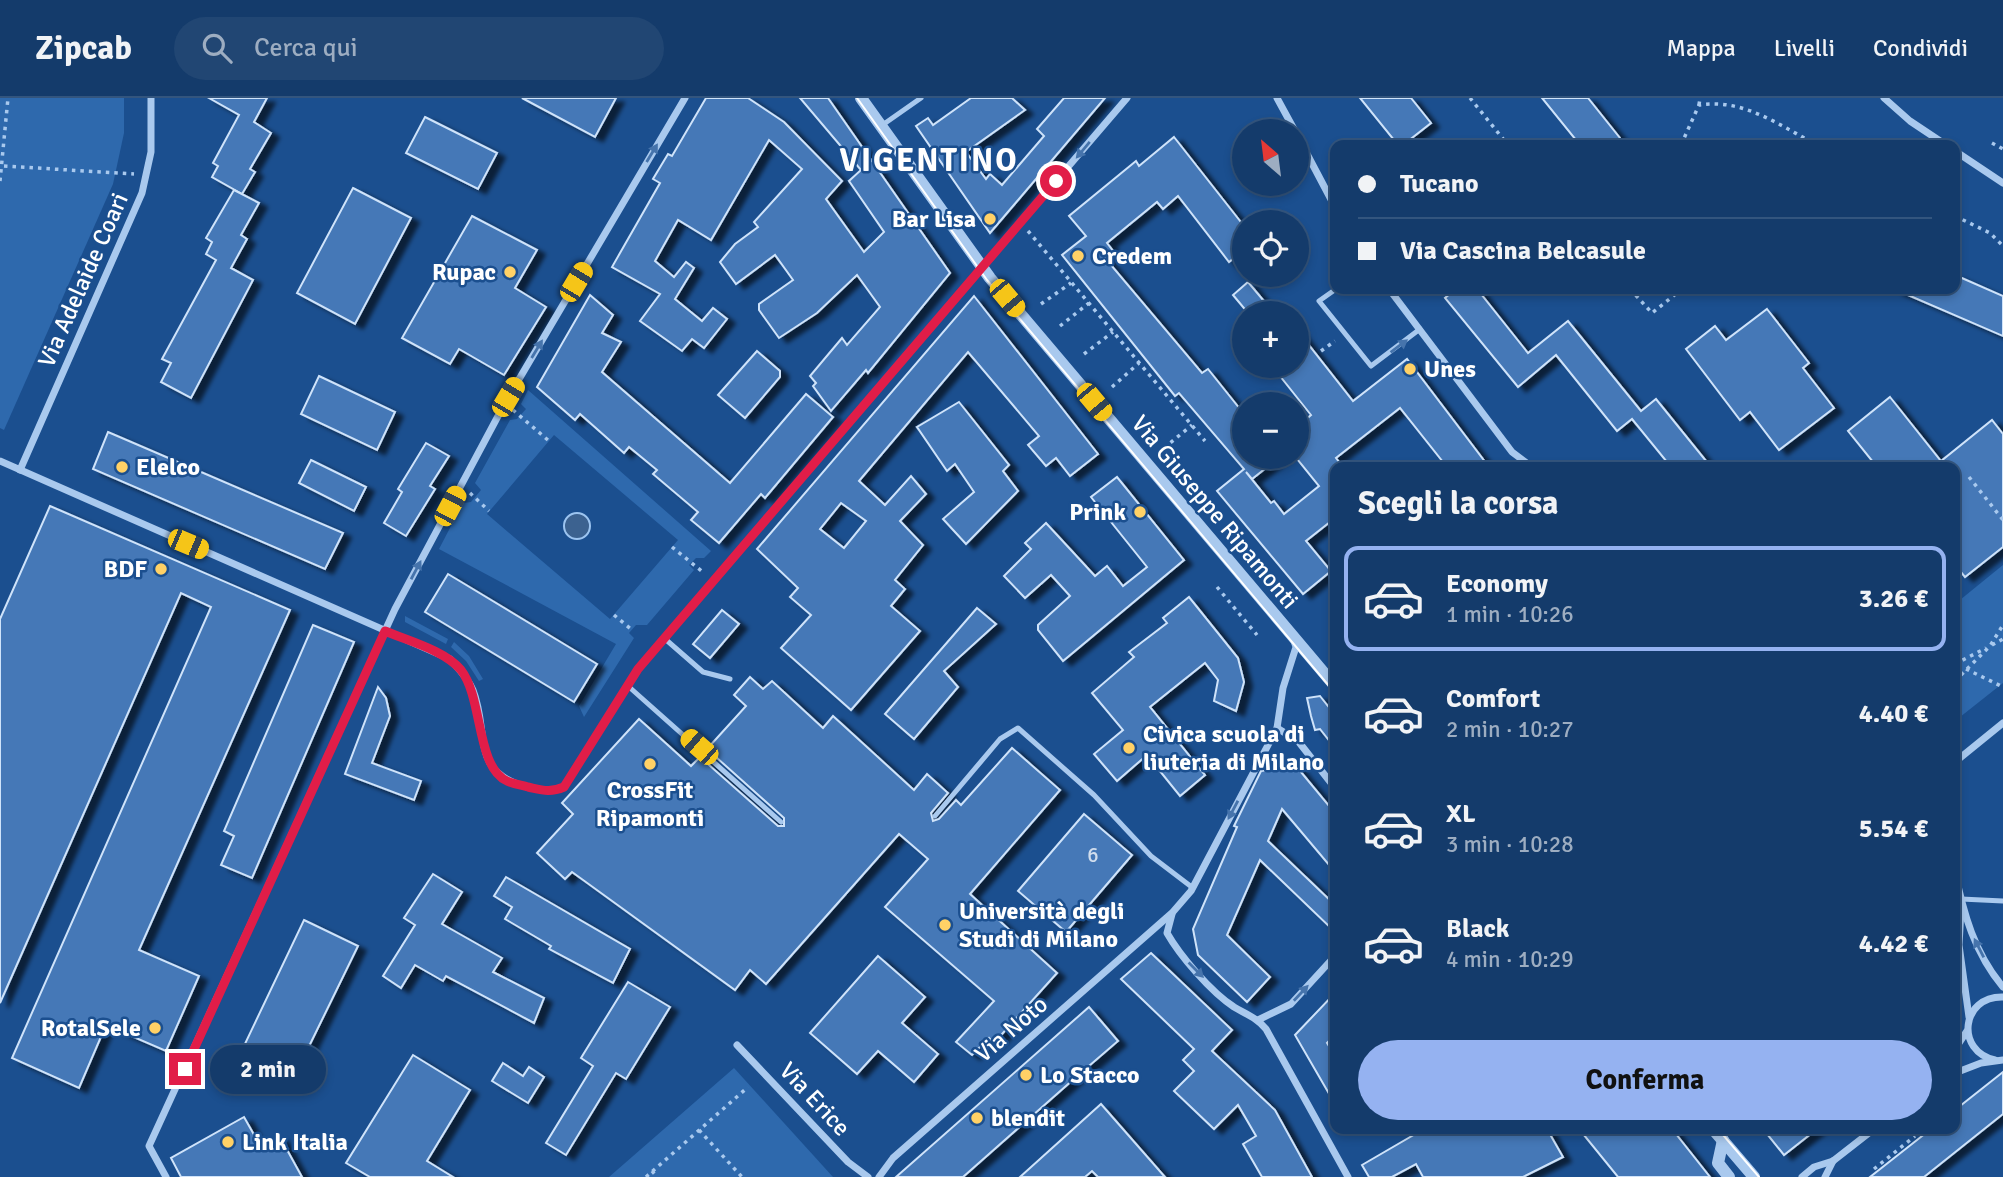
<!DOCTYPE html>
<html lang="it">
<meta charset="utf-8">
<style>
:root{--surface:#143b6b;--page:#214673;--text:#f1f3f6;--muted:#9dadc1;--line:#33557e;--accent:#95b2f1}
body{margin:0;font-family:Signika,sans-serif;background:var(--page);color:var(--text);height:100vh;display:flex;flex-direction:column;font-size:26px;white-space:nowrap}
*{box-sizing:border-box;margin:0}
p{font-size:23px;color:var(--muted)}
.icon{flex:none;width:38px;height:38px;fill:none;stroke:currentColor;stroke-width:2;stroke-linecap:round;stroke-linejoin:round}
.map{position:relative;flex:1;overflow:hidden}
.drawer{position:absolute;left:1330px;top:364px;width:630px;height:672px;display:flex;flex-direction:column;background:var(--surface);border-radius:14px;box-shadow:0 4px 10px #0003,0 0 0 2px var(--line)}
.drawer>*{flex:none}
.top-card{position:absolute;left:1330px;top:42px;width:630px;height:154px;border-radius:14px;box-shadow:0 4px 10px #0003,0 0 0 2px var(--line);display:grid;align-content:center;height:154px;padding:0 28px;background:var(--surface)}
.needle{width:46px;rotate:332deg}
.buttons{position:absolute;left:1232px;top:21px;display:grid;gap:14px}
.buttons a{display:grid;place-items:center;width:77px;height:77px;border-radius:50%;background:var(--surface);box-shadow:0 4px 10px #0003,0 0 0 2px var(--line);font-size:35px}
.end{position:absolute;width:32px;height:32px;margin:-16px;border:9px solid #e11d48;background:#fff;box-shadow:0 0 0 4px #fff}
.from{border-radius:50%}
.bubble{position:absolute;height:49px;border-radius:24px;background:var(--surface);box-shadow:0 4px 10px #0003,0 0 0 2px var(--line);font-size:23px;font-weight:700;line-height:49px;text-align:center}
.car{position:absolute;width:21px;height:42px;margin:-21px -10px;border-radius:9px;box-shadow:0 0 5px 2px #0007;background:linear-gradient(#f5c518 24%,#345 0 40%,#f5c518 0 76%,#345 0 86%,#f5c518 0)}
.top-card b{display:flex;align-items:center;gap:24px;height:66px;font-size:26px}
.top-card b+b{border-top:2px solid var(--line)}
.top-card i{width:18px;height:18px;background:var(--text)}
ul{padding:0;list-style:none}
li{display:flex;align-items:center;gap:21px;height:105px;margin:0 14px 10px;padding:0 14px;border:4px solid transparent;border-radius:14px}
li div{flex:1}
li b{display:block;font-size:26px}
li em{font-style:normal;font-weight:700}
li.on{border-color:var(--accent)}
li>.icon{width:63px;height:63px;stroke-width:1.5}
h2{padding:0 28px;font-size:32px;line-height:84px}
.primary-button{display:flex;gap:14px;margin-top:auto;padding:14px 28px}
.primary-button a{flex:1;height:80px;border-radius:42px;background:var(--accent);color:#111;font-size:28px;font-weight:700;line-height:80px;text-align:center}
header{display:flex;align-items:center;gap:42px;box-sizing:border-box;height:98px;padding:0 35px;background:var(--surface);border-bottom:2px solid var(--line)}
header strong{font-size:33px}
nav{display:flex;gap:38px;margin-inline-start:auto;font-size:24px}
.search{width:490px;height:63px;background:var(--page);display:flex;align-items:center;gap:18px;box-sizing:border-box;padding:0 24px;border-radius:38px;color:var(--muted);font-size:26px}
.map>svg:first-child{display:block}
.green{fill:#2e69ad;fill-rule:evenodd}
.water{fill:#3c6290;stroke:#9cc4f0;stroke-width:2}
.building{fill:#4478b7;stroke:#cfe3fa;stroke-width:2;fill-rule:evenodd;filter:url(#shadow)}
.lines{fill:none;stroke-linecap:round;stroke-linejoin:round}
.path{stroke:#a9c9ee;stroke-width:3.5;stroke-dasharray:3.5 5;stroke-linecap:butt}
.service{stroke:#a9c9ee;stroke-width:5}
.minor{stroke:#a9c9ee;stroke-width:7}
.tertiary{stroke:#a9c9ee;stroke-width:12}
.tram{stroke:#fff;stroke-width:2}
.oneway{fill:#4674ac}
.route{stroke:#e11d48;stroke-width:9}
.poi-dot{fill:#ffd166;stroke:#1b4f8f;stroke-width:2.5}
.labels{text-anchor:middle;stroke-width:5;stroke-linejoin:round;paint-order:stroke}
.number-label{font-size:21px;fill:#d0dded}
.poi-label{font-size:24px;font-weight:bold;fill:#fff;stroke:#1b4f8f;text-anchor:start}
.street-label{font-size:24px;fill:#fff;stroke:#1b4f8f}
.district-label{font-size:32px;font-weight:bold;letter-spacing:2px;fill:#fff;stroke:#1b4f8f}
</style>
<header>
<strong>Zipcab</strong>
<div class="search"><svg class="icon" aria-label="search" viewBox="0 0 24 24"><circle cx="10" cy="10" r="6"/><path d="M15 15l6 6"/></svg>Cerca qui</div>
<nav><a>Mappa</a><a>Livelli</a><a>Condividi</a></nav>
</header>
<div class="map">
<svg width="2003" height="1079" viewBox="0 0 2003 1079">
<defs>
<filter id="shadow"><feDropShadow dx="8" dy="4.5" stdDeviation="2" flood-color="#0009"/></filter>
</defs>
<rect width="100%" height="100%" fill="#1b4f8f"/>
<!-- green -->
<g class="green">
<polygon points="0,0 124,0 124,35 113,86 4,332 0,330"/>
<path d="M528,292l183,161 -7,7h-8l-7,7 5,5 -47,55h-11l-7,8 5,5 -50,79 -5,-11 37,-62 -177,-95 24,-46 8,-1 10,-12 -6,-7 35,-63 7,-1 9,-10 -5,-5zM554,337l124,105 -68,79 -123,-105z"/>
<polygon points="2003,467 2003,585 1955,623 1955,506"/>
<polygon points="405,518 448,541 446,546 405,524"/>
<polygon points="454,544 469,558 483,581 479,583 466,563 451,549"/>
<polygon points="734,970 833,1079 609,1079"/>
</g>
<!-- water -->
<circle class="water" cx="577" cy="428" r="13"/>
<!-- building -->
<g class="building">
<polygon points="209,0 267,0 254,24 271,35 250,71 255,74 242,96 212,79 218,68 213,65 239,17"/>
<polygon points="522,0 616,0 595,39"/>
<polygon points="706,0 748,0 784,24 842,83 826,101 864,154 884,134 849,83 861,72 800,0 828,0 950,175 868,275 866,272 831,313 813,288 816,285 810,278 842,240 847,247 880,209 857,177 817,215 779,240 759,212 759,206 793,182 775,157 736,186 720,164 735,146 758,129 754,124 802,71 769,42 711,142 678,122 655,163 674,179 686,164 694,170 675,201 702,223 713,210 727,221 704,250 692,241 682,253 640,223 660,196 612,169 660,85 653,81 668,56 672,58"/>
<polygon points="971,0 1012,0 1025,12 966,54 986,81 990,76 1002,87 1044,38 1037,31 1064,0 1105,0 990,135 916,28 928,20 933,27"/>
<polygon points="1360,0 1411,0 1431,25 1403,47 1398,47"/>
<polygon points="1542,0 1588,0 1620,40 1611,47 1580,47"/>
<polygon points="425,19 497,55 478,91 406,55"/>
<polygon points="1174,39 1244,128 1244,152 1229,164 1178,98 1163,111 1157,104 1107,145 1114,154 1105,160 1202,275 1208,271 1244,316 1244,359 1280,359 1252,381 1246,374 1271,405 1274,403 1284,416 1319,388 1297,361 1297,329 1311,317 1272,268 1297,268 1297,232 1353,303 1407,261 1489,369 1447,369 1400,310 1336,360 1343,369 1335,369 1335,420 1306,443 1331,473 1303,496 1217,393 1244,371 1179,295 1175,298 1062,157 1086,138 1069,118 1136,63 1139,68"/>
<polygon points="353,90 411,120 355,226 297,195"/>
<polygon points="234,92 259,105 241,137 247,141 231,170 253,182 191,300 161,284 171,265 162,261 216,162 206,156 212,144 206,140"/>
<polygon points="472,118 537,152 515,190 546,209 504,277 459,251 450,266 402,240"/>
<polygon points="1955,177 2003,198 2003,238 1894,191 1955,191"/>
<polygon points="1248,184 1274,215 1248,215 1233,197"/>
<polygon points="1456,191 1477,191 1528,255 1568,223 1641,313 1656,301 1711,369 1671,369 1632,321 1617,333 1556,257 1518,289 1445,200"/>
<polygon points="590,197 613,217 602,235 621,244 602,274 730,385 806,296 833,319 765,400 761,396 719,445 691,422 698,414 653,376 657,372 629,349 624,355 580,316 575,322 537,289"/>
<path d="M974,198l124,158 -28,22 -14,-18 -10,8 -18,-21 11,-9 -71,-84 -109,129 26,24 26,-29 15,18 -26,27 23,24 -28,35 10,9 -14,17 29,25 -69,79 -70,-62 30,-33 -21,-18 8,-9 -41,-39zM841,405l25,18 -22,27 -24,-19z"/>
<polygon points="1767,211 1809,265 1803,270 1834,310 1779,352 1750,314 1740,322 1686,251 1715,228 1726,242"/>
<polygon points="757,253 780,273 780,279 745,320 718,297"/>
<polygon points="319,278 395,314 377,352 301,316"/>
<polygon points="1890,299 1941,363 1992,322 2003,336 2003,449 1965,479 1955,467 1955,369 1877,369 1848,333"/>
<polygon points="959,304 1009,367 1003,373 1018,393 966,446 943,421 974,394 955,366 947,373 917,329"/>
<polygon points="108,334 343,435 325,471 93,371"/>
<polygon points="426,345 449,358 430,388 435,391 406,438 384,425 402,394 398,391"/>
<polygon points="311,362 366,389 354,413 299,385"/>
<polygon points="1117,379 1184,462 1063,563 1038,532 1038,527 1070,498 1051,477 1025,500 1004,478 1031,451 1025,445 1046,425 1095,478 1107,468 1123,488 1147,469 1091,399"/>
<polygon points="50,408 290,512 139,852 199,878 166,953 106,927 79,990 12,960 211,509 181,495 0,905 0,521"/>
<polygon points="448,476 597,566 574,604 425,514"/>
<polygon points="1189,499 1238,560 1244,584 1236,613 1214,603 1218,582 1205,565 1150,609 1205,677 1180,698 1147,657 1117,683 1094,656 1123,632 1092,595 1134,559 1129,554 1167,525 1163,520"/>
<polygon points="977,510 996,526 944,573 958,589 914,641 885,616"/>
<polygon points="722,512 739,526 710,560 693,546"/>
<polygon points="313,527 354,544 252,780 221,767 234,738 224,733"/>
<polygon points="750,579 763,591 772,583 823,630 833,618 914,692 927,676 948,695 931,715 933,723 939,721 956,702 961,707 1012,650 1060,692 970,796 1057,875 994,945 989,940 972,957 956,944 994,903 885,809 928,761 899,736 766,886 750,872 735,892 572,774 565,781 537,755 573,716 562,705 639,621 691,668 700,659 778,728 784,728 784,720 707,651 746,608 734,597"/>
<polygon points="378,589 386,600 390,618 372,665 421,683 414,702 345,676"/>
<polygon points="1320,598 1335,617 1335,650 1320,631 1315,632 1311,618 1307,600"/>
<polygon points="1296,668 1335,715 1335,774 1282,711 1268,743 1335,807 1335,834 1260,762 1227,837 1270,879 1247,904 1198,857 1193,831 1237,729 1234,728 1261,673"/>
<polygon points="1084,716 1132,757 1066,834 1018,793"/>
<polygon points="433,776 462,794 442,826 502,860 493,874 544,900 534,925 446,878 443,883 415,867 401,890 383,878 415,827 404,820"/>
<polygon points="506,779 630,851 613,885 549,851 551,848 505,821 512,809 494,798"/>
<polygon points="304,822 358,848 296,975 243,950"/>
<polygon points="1151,855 1232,932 1212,953 1275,1012 1312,1079 1262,1079 1243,1046 1256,1038 1238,1007 1214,1031 1174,993 1194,973 1183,962 1194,951 1121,881"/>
<polygon points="878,858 925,899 902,925 938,956 914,984 878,953 857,976 810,935"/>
<polygon points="628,884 670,909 626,981 616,975 566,1057 546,1045 593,968 581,960"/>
<polygon points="1335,895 1335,937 1327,945 1335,958 1335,1006 1295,937"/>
<polygon points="1089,909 1118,943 1075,980 963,1079 896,1079"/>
<polygon points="413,957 470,992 427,1063 453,1079 370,1079 346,1065"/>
<polygon points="503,965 523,978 529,969 544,979 528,1005 492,983"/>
<polygon points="2003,974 2003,1016 1924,1079 1870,1079 1931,1031 1955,1031 1955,1012"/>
<polygon points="1101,1006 1165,1079 1098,1079 1092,1073 1085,1079 1020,1079"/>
<polygon points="244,1019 261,1049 280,1039 302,1079 181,1079 171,1060"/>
<polygon points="1424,1031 1547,1031 1563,1059 1523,1079 1423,1079 1416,1066 1392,1079 1369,1079 1362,1067"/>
<polygon points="1579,1031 1672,1031 1710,1079 1618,1079"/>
<polygon points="1763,1031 1817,1031 1784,1057"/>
</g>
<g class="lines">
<!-- path -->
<g class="path">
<polyline points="1470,0 1508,47"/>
<polyline points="1699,7 1700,0"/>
<polyline points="1992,45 2003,51"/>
<path d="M1681,47l18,-40c44,-7 80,20 118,40"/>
<polyline points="4,68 134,76"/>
<polyline points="0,83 8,0"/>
<polyline points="1955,118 1990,135 2003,148"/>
<polyline points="1028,133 1205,343"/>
<polyline points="1630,191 1652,215 1682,191"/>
<polyline points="1041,206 1071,185"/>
<polyline points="1060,228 1089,205"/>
<polyline points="1321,253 1335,243"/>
<polyline points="1084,256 1113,234"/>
<polyline points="1112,289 1139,265"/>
<polyline points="513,312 549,343"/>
<polyline points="1164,350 1192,327"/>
<polyline points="1969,379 2003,422"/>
<polyline points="470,395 489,413"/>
<polyline points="672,449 704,475"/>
<polyline points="1217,489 1257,537"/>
<polyline points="614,517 632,532"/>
<polyline points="1992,547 2003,541"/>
<polyline points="1955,566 1986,550"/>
<polyline points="1966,571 2003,589"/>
<polyline points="1955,583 1990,548 2003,527"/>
<polyline points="699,1032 742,1079"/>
<polyline points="1874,1071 1915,1038"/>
<polyline points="652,1073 657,1079"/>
<polyline points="646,1079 748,989"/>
</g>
<!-- service -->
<g class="service">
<polyline points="881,28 921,0"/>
<polyline points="1336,191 1319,203 1371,268 1420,231"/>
<polyline points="664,540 703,574 730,581"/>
<polyline points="628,588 781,724"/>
<polyline points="935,718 1000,641 1018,630 1094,697 1151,758 1193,790"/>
<polyline points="1961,801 2003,803"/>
</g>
<!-- minor -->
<g class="minor">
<polyline points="1277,0 1295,33"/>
<polyline points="1884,0 1910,23 1946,47"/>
<polyline points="1297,37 1335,109"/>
<polyline points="1955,53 2003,85"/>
<polyline points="1389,191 1512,354 1532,369"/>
<path d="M0,363l450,198c8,9 18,19 23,31 17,43 -4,82 54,97 15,3 23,6 37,0l74,-118 489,-571"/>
<polyline points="20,372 142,95 151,54 151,0"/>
<polyline points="1277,630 1298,643 1335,690"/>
<polyline points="1955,664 2003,625"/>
<path d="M1955,773c8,42 20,83 48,116"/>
<polyline points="1961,812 1959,847 1969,919"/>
<path d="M1172,816l-5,19c13,23 44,59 67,74 12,7 23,11 32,22l82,148"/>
<polyline points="1258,922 1291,906 1335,858"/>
<polyline points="737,947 848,1064 868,1079"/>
<polyline points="1955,951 1967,933"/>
<path d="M1995,962c-40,-9 -34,-64 8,-63"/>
<polyline points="1955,975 1981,965 2003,962"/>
<polyline points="166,1079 149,1048 395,511 505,305 685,0"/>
<polyline points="879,1079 893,1060 1172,815 1191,793 1277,630 1283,590 1296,549 1294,543"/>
<polyline points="1802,1079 1814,1069 1833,1063 1874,1031"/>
<polyline points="1825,1079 1833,1063"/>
</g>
<!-- tertiary -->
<g class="tertiary">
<polyline points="861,0 990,180 1335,588"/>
<polyline points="1713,1031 1754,1079"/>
<polyline points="1723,1042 1718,1065 1729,1079"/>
</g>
<!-- tram -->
<g class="tram">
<polyline points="857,0 987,182 1335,595"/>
<polyline points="1718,1031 1759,1079"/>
</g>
</g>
<!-- one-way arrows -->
<defs><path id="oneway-solid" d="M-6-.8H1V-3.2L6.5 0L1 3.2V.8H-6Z" transform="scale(1.75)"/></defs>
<g class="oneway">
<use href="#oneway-solid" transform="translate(1083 52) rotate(130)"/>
<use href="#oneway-solid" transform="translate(652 55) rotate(-59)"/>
<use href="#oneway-solid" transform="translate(1399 248) rotate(-37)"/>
<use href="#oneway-solid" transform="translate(537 251) rotate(-59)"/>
<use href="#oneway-solid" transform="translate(416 472) rotate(-62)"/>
<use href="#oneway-solid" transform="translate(1233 712) rotate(118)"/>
<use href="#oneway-solid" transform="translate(1979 850) rotate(-117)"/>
<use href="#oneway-solid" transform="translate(1196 872) rotate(45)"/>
<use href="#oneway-solid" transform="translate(1301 895) rotate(-47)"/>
</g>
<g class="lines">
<!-- route -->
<path class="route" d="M185,971l200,-438c23,10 59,19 76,39 22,28 15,97 46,111 6,3 14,4 21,6 14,3 22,6 36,0l74,-118 418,-488"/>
</g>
<!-- markers -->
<g class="poi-dot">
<circle cx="990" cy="121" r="7"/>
<circle cx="1078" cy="158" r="7"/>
<circle cx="510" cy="174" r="7"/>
<circle cx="1410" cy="271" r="7"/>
<circle cx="122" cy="369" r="7"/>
<circle cx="1140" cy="414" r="7"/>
<circle cx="161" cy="471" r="7"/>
<circle cx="1129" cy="650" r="7"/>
<circle cx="650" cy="666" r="7"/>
<circle cx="945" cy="827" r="7"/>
<circle cx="155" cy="930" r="7"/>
<circle cx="1026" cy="977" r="7"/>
<circle cx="977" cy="1020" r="7"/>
<circle cx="228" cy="1044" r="7"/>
</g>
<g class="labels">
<!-- number labels -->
<g class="number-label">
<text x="1093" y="764">6</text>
</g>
<!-- poi labels -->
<g class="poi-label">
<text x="976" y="129" text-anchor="end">Bar Lisa</text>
<text x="1092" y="166">Credem</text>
<text x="496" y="182" text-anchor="end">Rupac</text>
<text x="1424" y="279">Unes</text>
<text x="136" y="377">Elelco</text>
<text x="1126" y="422" text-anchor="end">Prink</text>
<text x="147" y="479" text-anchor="end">BDF</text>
<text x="1143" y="644">Civica scuola di<tspan x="1143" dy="28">liuteria di Milano</tspan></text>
<text x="650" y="700" text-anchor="middle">CrossFit<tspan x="650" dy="28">Ripamonti</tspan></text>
<text x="959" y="821">Università degli<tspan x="959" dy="28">Studi di Milano</tspan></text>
<text x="141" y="938" text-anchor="end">RotalSele</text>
<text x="1040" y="985">Lo Stacco</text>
<text x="991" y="1028">blendit</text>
<text x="242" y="1052">Link Italia</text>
</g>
<!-- street labels -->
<g class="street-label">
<text transform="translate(83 182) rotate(-66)" y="8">Via Adelaide Coari</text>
<text transform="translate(1215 414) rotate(50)" y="8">Via Giuseppe Ripamonti</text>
<text transform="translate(1011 931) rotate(-41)" y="8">Via Noto</text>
<text transform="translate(815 1001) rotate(47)" y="8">Via Erice</text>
</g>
<!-- district labels -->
<g class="district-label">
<text x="929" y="73">VIGENTINO</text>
</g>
</g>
</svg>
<div class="buttons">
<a><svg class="needle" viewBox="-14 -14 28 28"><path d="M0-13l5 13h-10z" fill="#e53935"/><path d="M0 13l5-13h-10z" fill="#9dadc1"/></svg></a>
<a><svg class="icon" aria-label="locate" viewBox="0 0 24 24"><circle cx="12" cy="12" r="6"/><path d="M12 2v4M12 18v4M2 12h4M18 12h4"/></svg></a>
<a>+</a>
<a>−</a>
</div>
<i class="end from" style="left:1056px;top:83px"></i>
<i class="end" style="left:185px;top:971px"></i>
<div class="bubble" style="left:210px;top:947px;width:116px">2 min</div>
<i class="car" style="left:576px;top:184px;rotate:31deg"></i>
<i class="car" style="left:1007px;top:200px;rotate:140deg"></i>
<i class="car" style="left:508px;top:299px;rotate:31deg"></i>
<i class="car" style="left:1094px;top:304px;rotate:140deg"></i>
<i class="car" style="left:450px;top:408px;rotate:28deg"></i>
<i class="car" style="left:188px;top:446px;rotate:113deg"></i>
<i class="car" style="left:699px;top:649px;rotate:311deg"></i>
<div class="top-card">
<b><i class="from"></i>Tucano</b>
<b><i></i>Via Cascina Belcasule</b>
</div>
<section class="drawer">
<h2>Scegli la corsa</h2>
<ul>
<li class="on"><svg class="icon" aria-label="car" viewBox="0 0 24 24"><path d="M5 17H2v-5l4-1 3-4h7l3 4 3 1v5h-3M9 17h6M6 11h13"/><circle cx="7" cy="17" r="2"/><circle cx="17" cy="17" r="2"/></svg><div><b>Economy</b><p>1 min · 10:26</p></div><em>3.26 €</em></li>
<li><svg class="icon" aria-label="car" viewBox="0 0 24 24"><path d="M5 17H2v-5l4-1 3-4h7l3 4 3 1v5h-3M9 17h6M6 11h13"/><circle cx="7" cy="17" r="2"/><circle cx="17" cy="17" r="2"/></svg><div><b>Comfort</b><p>2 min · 10:27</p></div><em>4.40 €</em></li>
<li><svg class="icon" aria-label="car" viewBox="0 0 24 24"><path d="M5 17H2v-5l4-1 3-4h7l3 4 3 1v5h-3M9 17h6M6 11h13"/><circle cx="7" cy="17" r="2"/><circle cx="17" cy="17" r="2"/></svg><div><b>XL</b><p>3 min · 10:28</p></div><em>5.54 €</em></li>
<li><svg class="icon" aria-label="car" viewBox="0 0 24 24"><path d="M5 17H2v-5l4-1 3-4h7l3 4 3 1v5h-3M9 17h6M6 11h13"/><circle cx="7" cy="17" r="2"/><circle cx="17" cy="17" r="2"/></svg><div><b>Black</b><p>4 min · 10:29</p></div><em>4.42 €</em></li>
</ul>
<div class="primary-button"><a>Conferma</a></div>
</section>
</div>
